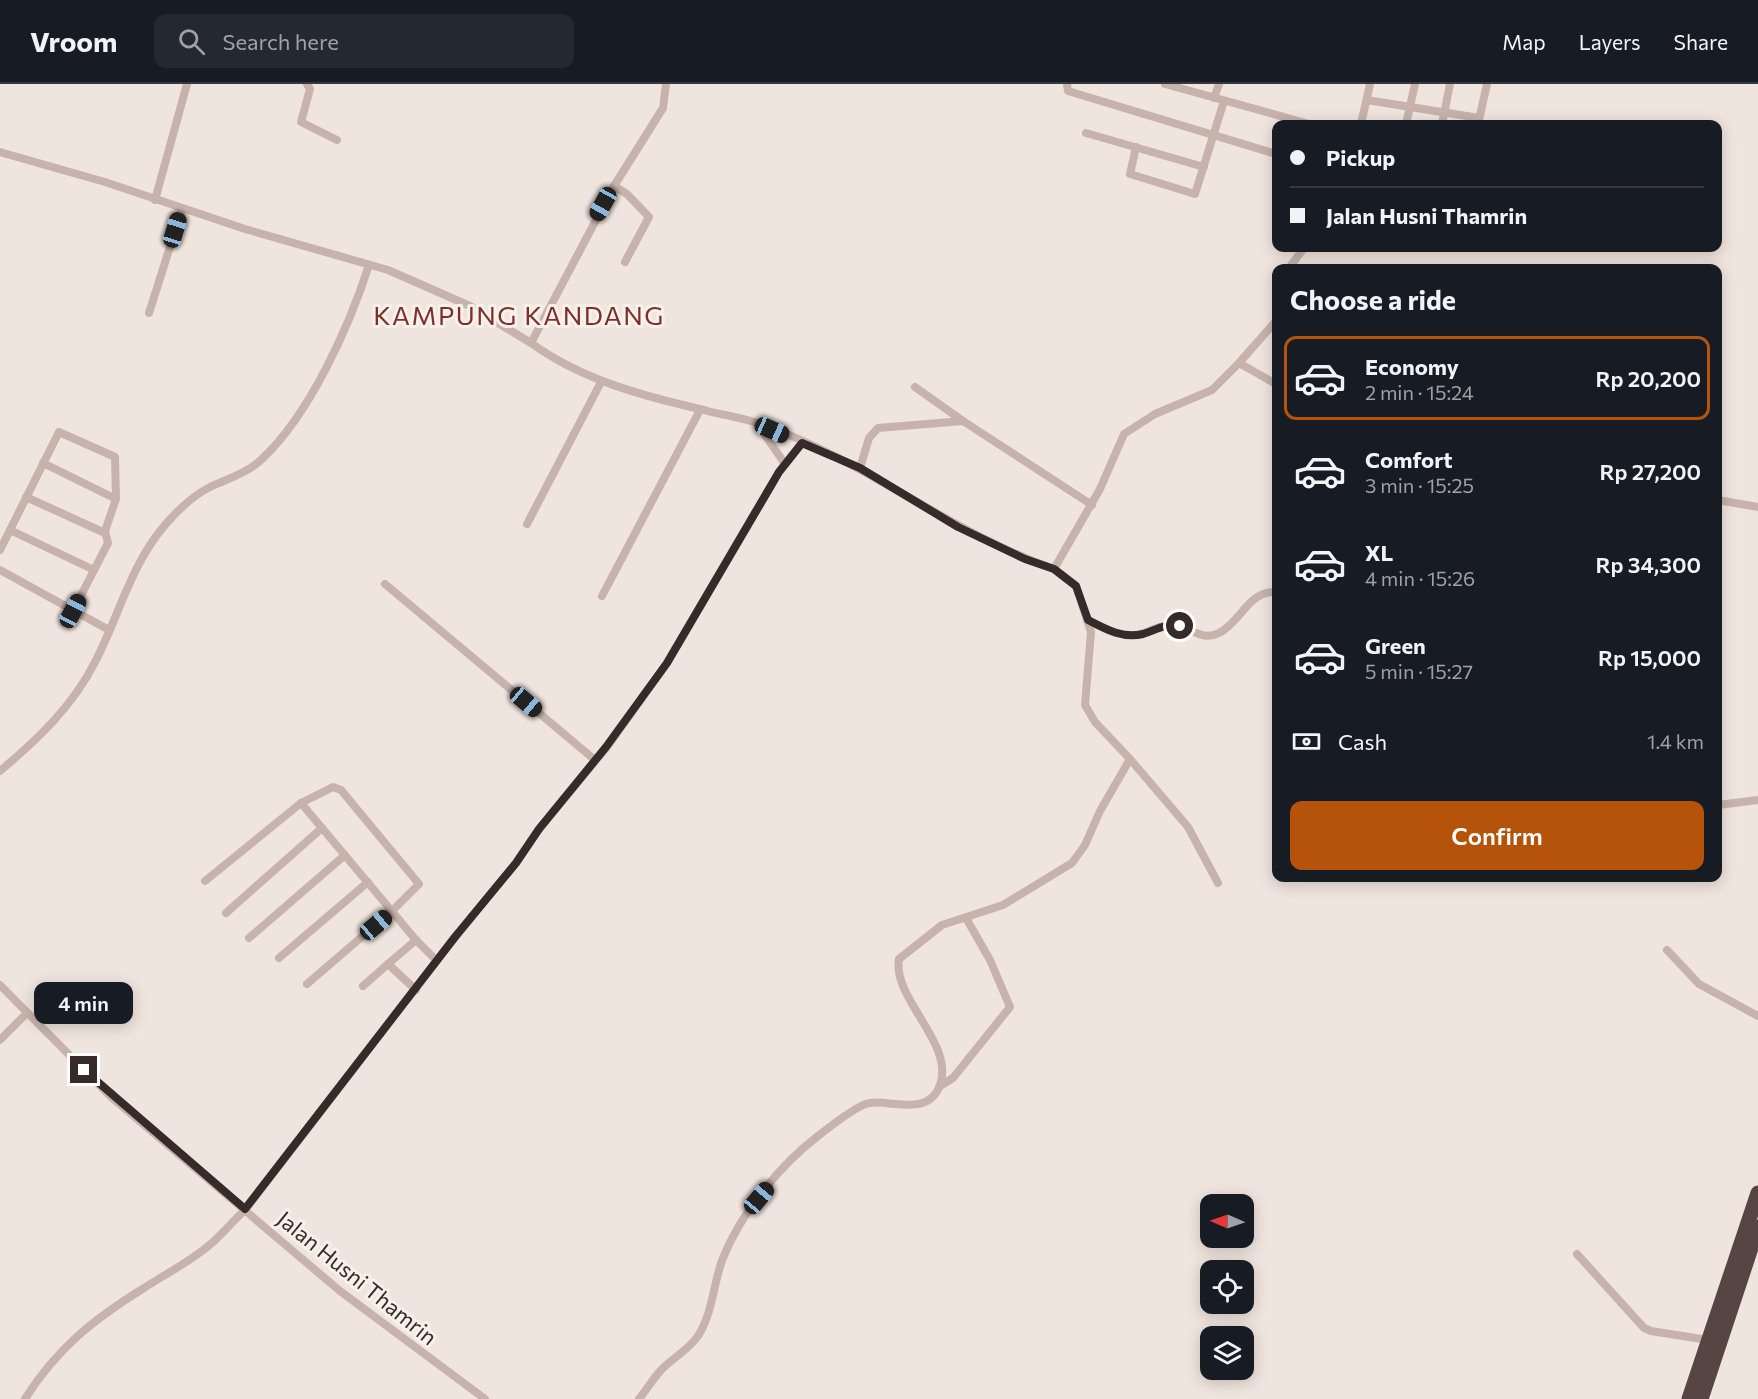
<!DOCTYPE html>
<meta charset="utf-8">
<style>
:root{--surface:#171b24;--page:#242831;--text:#f1f3f6;--muted:#9ea1a6;--line:#363941;--accent:#b45309}
body{margin:0;font-family:Commissioner,sans-serif;background:var(--page);color:var(--text);height:100vh;display:flex;flex-direction:column;font-size:22px;white-space:nowrap}
*{box-sizing:border-box;margin:0}
p{font-size:20px;color:var(--muted)}
.icon{flex:none;width:33px;height:33px;fill:none;stroke:currentColor;stroke-width:2;stroke-linecap:round;stroke-linejoin:round}
.map{position:relative;flex:1;overflow:hidden}
.sheet{position:absolute;left:1272px;top:180px;width:450px;height:618px;display:flex;flex-direction:column;background:var(--surface);border-radius:12px;box-shadow:0 3px 15px #0003}
.sheet>*{flex:none}
.hud{position:absolute;left:1272px;top:36px;width:450px;height:132px;border-radius:12px;box-shadow:0 3px 15px #0003;display:grid;align-content:center;height:132px;padding:0 18px;background:var(--surface)}
.needle{width:39px;rotate:272deg}
.controls{position:absolute;left:1200px;top:1110px;display:grid;gap:12px}
.controls a{display:grid;place-items:center;width:54px;height:54px;border-radius:12px;background:var(--surface);box-shadow:0 3px 15px #0003;font-size:30px}
.end{position:absolute;width:27px;height:27px;margin:-14px;border:8px solid #362b2a;background:#fff;box-shadow:0 0 0 3px #fff}
.from{border-radius:50%}
.bubble{position:absolute;height:42px;border-radius:12px;background:var(--surface);box-shadow:0 3px 15px #0003;font-size:20px;font-weight:600;line-height:42px;text-align:center}
.car{position:absolute;width:18px;height:36px;margin:-18px -9px;border-radius:8px;box-shadow:0 0 4px 2px #0007;background:linear-gradient(#222 24%,#8ab4d8 0 40%,#222 0 76%,#8ab4d8 0 86%,#222 0)}
.hud b{display:flex;align-items:center;gap:21px;height:57px;font-size:22px}
.hud b+b{border-top:2px solid var(--line)}
.hud i{width:15px;height:15px;background:var(--text)}
ul{padding:0;list-style:none}
li{display:flex;align-items:center;gap:18px;height:84px;margin:0 12px 9px;padding:0 6px;border:3px solid transparent;border-radius:12px}
li div{flex:1}
li b{display:block;font-size:22px}
li em{font-style:normal;font-weight:600}
li.selected{border-color:var(--accent)}
li>.icon{width:54px;height:54px;stroke-width:1.5}
h2{padding:0 18px;font-size:27px;line-height:72px}
.pay{display:flex;align-items:center;gap:15px;height:66px;padding:0 18px;font-size:22px}
.pay p{margin-inline-start:auto}
.primary-button{display:flex;gap:12px;margin-top:auto;padding:12px 18px}
.primary-button a{flex:1;height:69px;border-radius:12px;background:var(--accent);color:#fff;font-size:24px;font-weight:600;line-height:69px;text-align:center}
header{display:flex;align-items:center;gap:36px;box-sizing:border-box;height:84px;padding:0 30px;background:var(--surface);border-bottom:2px solid var(--line)}
header strong{font-size:28px}
nav{display:flex;gap:33px;margin-inline-start:auto;font-size:21px}
.search{width:420px;height:54px;background:var(--page);display:flex;align-items:center;gap:15px;box-sizing:border-box;padding:0 21px;border-radius:12px;color:var(--muted);font-size:22px}
.map>svg:first-child{display:block}
.lines{fill:none;stroke-linecap:round;stroke-linejoin:round}
.street{stroke:#c7b3ab;stroke-width:8}
.highway{stroke:#564542;stroke-width:15}
.route{stroke:#362b2a;stroke-width:8}
.labels{text-anchor:middle;stroke-width:6;stroke-linejoin:round;paint-order:stroke}
.street-label{font-size:22px;fill:#362b2a;stroke:#f8f0ea}
.quarter-label{font-size:26px;letter-spacing:1.5px;fill:#7d302a;stroke:#f8f0ea}
</style>
<header>
<strong>Vroom</strong>
<div class="search"><svg class="icon" aria-label="search" viewBox="0 0 24 24"><circle cx="10" cy="10" r="6"/><path d="M15 15l6 6"/></svg>Search here</div>
<nav><a>Map</a><a>Layers</a><a>Share</a></nav>
</header>
<div class="map">
<svg width="1758" height="1315" viewBox="0 0 1758 1315">
<rect width="100%" height="100%" fill="#f0e5de"/>
<g class="lines">
<!-- street -->
<g class="street">
<polyline points="307,0 310,5 301,38 337,56"/>
<path d="M666,0l-3,24 -49,78 -83,157c51,37 112,53 173,67 17,5 36,7 53,13 106,35 191,109 297,146"/>
<polyline points="1067,0 1068,7 1276,70"/>
<polyline points="1165,0 1309,40"/>
<polyline points="1214,14 1219,0"/>
<polyline points="1367,16 1479,34"/>
<polyline points="1361,40 1370,0"/>
<polyline points="1406,40 1415,0"/>
<polyline points="1442,40 1450,0"/>
<polyline points="1478,40 1487,0"/>
<polyline points="1086,49 1204,83"/>
<polyline points="1136,63 1130,90 1195,110 1224,17"/>
<polyline points="0,68 105,98 245,145 388,186 470,222 531,259"/>
<polyline points="614,102 627,110 649,133 625,178"/>
<polyline points="155,116 187,0"/>
<polyline points="1289,184 1304,164"/>
<polyline points="149,229 182,125"/>
<polyline points="1276,237 1239,279 1276,300"/>
<polyline points="915,303 963,337"/>
<polyline points="758,341 785,380"/>
<polyline points="43,379 116,415"/>
<polyline points="860,384 869,354 878,344 963,337 1092,421"/>
<polyline points="26,413 105,449"/>
<polyline points="1718,416 1758,423"/>
<polyline points="527,440 601,298"/>
<polyline points="10,446 94,486"/>
<polyline points="0,466 59,348 115,373 116,415 105,447 108,459 73,527"/>
<polyline points="0,486 109,546"/>
<polyline points="385,500 595,676"/>
<polyline points="602,512 700,326"/>
<path d="M1088,536c18,9 36,20 56,13 11,-4 20,-9 31,-8 16,2 27,17 44,8 22,-11 29,-42 57,-41"/>
<polyline points="1130,675 1188,743 1218,799"/>
<path d="M0,687c37,-31 73,-65 95,-109 24,-46 36,-98 70,-137 12,-14 29,-30 45,-38 19,-9 36,-13 52,-28 48,-45 87,-132 107,-194"/>
<polyline points="301,719 333,703 341,706 419,800 393,826 307,900"/>
<polyline points="1718,721 1758,716"/>
<polyline points="205,797 301,719 416,856 388,880"/>
<polyline points="226,829 322,744"/>
<polyline points="249,854 345,771"/>
<polyline points="416,856 437,877"/>
<polyline points="1667,866 1699,900 1758,932"/>
<polyline points="279,874 368,798"/>
<polyline points="0,901 111,1013 340,1207 485,1315"/>
<polyline points="363,902 388,880 416,906"/>
<polyline points="0,956 26,930"/>
<polyline points="940,1002 953,994 1010,923 990,876 966,834"/>
<polyline points="1577,1170 1644,1244 1651,1247 1708,1256"/>
<path d="M25,1315c32,-51 69,-80 119,-111 23,-15 48,-27 69,-46 11,-10 21,-22 32,-32l210,-273 61,-74 23,-34 68,-82 60,-84 112,-191 23,-29"/>
<path d="M639,1315c8,-10 14,-20 22,-29 12,-12 27,-20 37,-34 15,-23 15,-53 25,-78 18,-45 57,-93 95,-122 14,-11 29,-23 45,-31 21,-10 64,16 77,-20 15,-42 -48,-86 -41,-126l43,-34 61,-20 69,-42 13,-18 15,-34 30,-52 -35,-37 -10,-17 6,-73 -15,-46 -22,-17 46,-80 24,-55 31,-20 57,-24 27,-27"/>
</g>
<!-- highway -->
<g class="highway">
<polyline points="1689,1315 1758,1109"/>
<polyline points="1701,1315 1758,1143"/>
</g>
</g>
<g class="lines">
<!-- route -->
<path class="route" d="M84,986l161,139 210,-272 61,-74 23,-34 67,-82 61,-84 112,-191 23,-29 58,25 98,59 67,32 29,10 22,17 12,34c17,9 35,19 55,14 13,-4 22,-11 37,-8"/>
</g>
<g class="labels">
<!-- street labels -->
<g class="street-label">
<text transform="translate(357 1194) rotate(39)" y="8">Jalan Husni Thamrin</text>
</g>
<!-- quarter labels -->
<g class="quarter-label">
<text x="519" y="241">KAMPUNG KANDANG</text>
</g>
</g>
</svg>
<div class="controls">
<a><svg class="needle" viewBox="-14 -14 28 28"><path d="M0-13l5 13h-10z" fill="#e53935"/><path d="M0 13l5-13h-10z" fill="#9ea1a6"/></svg></a>
<a><svg class="icon" aria-label="locate" viewBox="0 0 24 24"><circle cx="12" cy="12" r="6"/><path d="M12 2v4M12 18v4M2 12h4M18 12h4"/></svg></a>
<a><svg class="icon" aria-label="layers" viewBox="0 0 24 24"><path d="M12 4l9 5-9 5-9-5zM3 14l9 5 9-5"/></svg></a>
</div>
<i class="end from" style="left:1180px;top:542px"></i>
<i class="end" style="left:84px;top:986px"></i>
<div class="bubble" style="left:34px;top:898px;width:99px">4 min</div>
<i class="car" style="left:603px;top:120px;rotate:209deg"></i>
<i class="car" style="left:175px;top:146px;rotate:17deg"></i>
<i class="car" style="left:772px;top:346px;rotate:114deg"></i>
<i class="car" style="left:73px;top:527px;rotate:28deg"></i>
<i class="car" style="left:526px;top:618px;rotate:130deg"></i>
<i class="car" style="left:376px;top:841px;rotate:50deg"></i>
<i class="car" style="left:759px;top:1114px;rotate:40deg"></i>
<div class="hud">
<b><i class="from"></i>Pickup</b>
<b><i></i>Jalan Husni Thamrin</b>
</div>
<section class="sheet">
<h2>Choose a ride</h2>
<ul>
<li class="selected"><svg class="icon" aria-label="car" viewBox="0 0 24 24"><path d="M5 17H2v-5l4-1 3-4h7l3 4 3 1v5h-3M9 17h6M6 11h13"/><circle cx="7" cy="17" r="2"/><circle cx="17" cy="17" r="2"/></svg><div><b>Economy</b><p>2 min · 15:24</p></div><em>Rp 20,200</em></li>
<li><svg class="icon" aria-label="car" viewBox="0 0 24 24"><path d="M5 17H2v-5l4-1 3-4h7l3 4 3 1v5h-3M9 17h6M6 11h13"/><circle cx="7" cy="17" r="2"/><circle cx="17" cy="17" r="2"/></svg><div><b>Comfort</b><p>3 min · 15:25</p></div><em>Rp 27,200</em></li>
<li><svg class="icon" aria-label="car" viewBox="0 0 24 24"><path d="M5 17H2v-5l4-1 3-4h7l3 4 3 1v5h-3M9 17h6M6 11h13"/><circle cx="7" cy="17" r="2"/><circle cx="17" cy="17" r="2"/></svg><div><b>XL</b><p>4 min · 15:26</p></div><em>Rp 34,300</em></li>
<li><svg class="icon" aria-label="car" viewBox="0 0 24 24"><path d="M5 17H2v-5l4-1 3-4h7l3 4 3 1v5h-3M9 17h6M6 11h13"/><circle cx="7" cy="17" r="2"/><circle cx="17" cy="17" r="2"/></svg><div><b>Green</b><p>5 min · 15:27</p></div><em>Rp 15,000</em></li>
</ul>
<div class="pay"><svg class="icon" aria-label="cash" viewBox="0 0 24 24"><path d="M3 7h18v10H3z"/><circle cx="12" cy="12" r="2"/></svg>Cash<p>1.4 km</p></div>
<div class="primary-button"><a>Confirm</a></div>
</section>
</div>
